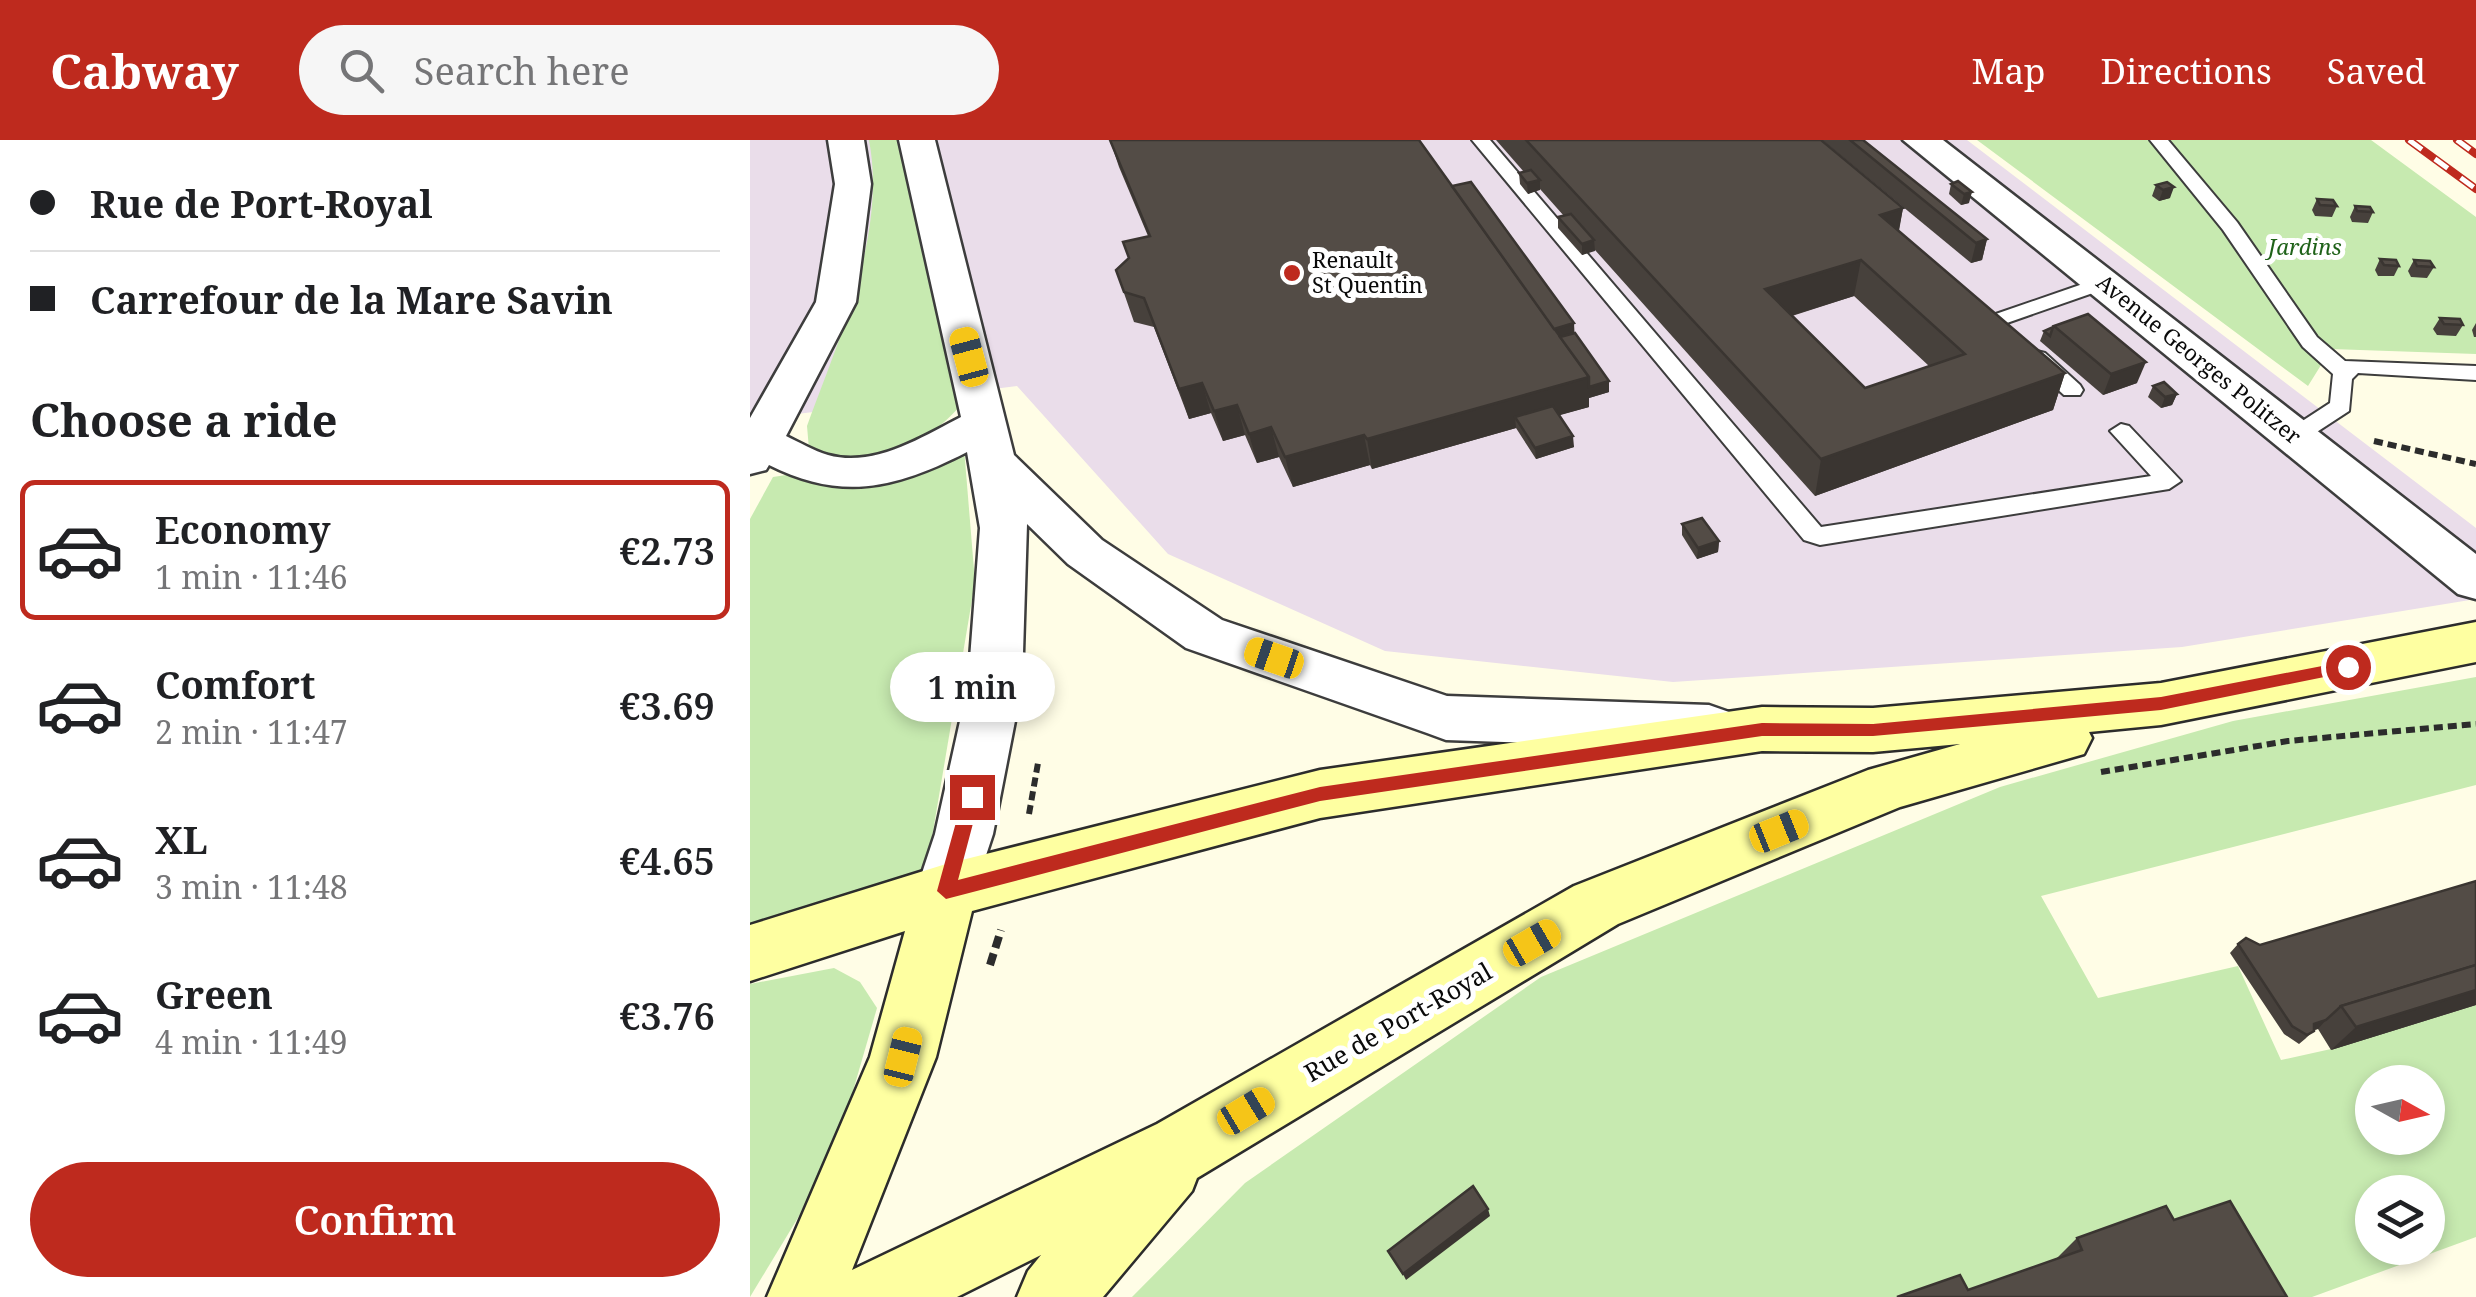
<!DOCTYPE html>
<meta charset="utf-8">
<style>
:root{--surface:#fff;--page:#f6f6f6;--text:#202124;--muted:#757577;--line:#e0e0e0;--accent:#be2a1e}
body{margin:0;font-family:"Noto Serif",serif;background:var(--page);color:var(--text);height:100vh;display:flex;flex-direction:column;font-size:38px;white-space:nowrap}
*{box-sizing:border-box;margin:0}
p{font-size:32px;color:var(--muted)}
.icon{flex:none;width:55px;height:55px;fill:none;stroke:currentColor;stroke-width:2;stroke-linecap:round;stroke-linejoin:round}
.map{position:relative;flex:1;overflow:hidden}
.details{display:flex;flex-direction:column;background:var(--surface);width:750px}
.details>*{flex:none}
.banner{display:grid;align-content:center;height:220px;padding:0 30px;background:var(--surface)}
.needle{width:65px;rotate:98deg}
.fabs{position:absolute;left:1605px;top:925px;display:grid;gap:20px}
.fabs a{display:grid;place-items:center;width:90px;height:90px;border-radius:50%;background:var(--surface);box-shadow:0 5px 15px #0003;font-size:50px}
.end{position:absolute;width:45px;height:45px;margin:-22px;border:12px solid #be2a1e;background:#fff;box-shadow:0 0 0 5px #fff}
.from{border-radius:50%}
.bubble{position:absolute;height:70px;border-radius:35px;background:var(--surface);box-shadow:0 5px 15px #0003;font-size:32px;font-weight:600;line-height:70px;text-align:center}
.car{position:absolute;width:30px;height:60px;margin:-30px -15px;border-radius:12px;box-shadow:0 0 8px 2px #0007;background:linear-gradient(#f5c518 24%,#345 0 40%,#f5c518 0 76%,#345 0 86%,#f5c518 0)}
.banner b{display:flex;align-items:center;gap:35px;height:95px;font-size:38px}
.banner b+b{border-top:2px solid var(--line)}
.banner i{width:25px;height:25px;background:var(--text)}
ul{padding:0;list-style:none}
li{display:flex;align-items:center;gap:30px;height:140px;margin:0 20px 15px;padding:0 10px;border:5px solid transparent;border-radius:15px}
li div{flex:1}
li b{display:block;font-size:38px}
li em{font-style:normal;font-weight:600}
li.active{border-color:var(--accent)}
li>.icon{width:90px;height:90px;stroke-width:1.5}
h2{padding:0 30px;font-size:45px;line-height:120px}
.primary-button{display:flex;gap:20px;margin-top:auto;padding:20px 30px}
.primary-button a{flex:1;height:115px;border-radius:60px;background:var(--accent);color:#fff;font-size:40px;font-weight:600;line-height:115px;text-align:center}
header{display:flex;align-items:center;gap:60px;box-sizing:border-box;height:140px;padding:0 50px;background:var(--accent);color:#fff}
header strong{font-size:48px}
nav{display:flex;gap:55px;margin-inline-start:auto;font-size:35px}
.search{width:700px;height:90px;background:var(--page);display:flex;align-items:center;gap:25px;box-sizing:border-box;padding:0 35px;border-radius:55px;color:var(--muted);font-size:38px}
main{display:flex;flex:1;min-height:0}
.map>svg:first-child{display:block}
.industrial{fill:#eaddea}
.green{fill:#c7eab0;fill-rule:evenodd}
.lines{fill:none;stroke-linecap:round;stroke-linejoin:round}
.service-casing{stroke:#3d3d3d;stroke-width:4}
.tertiary-casing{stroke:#3d3d3d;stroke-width:5}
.secondary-casing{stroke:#2c2c2c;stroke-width:5}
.path-far1{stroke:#2c2c2c;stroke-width:6;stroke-dasharray:9 5;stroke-linecap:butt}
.path{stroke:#2c2c2c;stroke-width:8;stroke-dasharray:12 6;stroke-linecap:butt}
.service{fill:#fff;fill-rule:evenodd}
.tertiary{fill:#fff;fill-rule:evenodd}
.secondary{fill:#feffa1;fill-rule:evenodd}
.rail-casing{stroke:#be2a1e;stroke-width:8}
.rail{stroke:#fff;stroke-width:5;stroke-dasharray:16;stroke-linecap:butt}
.wall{fill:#47413c;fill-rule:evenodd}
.shaded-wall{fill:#3a3531}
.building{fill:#534c46;stroke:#3a3531;stroke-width:2.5;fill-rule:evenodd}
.route{fill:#be2a1e}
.poi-dot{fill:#be2a1e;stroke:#fff;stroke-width:4}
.labels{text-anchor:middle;stroke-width:10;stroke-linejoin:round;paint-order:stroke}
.far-park-label{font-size:22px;font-style:italic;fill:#1f6219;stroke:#fff}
.far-poi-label{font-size:22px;fill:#0a0a0a;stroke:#fff;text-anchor:start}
.far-street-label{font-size:22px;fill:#0a0a0a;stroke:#fff}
.street-label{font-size:25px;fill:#0a0a0a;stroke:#fff}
</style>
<header>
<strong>Cabway</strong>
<div class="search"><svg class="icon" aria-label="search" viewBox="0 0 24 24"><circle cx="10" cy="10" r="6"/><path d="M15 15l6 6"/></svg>Search here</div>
<nav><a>Map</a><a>Directions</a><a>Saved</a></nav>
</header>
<main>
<section class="details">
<div class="banner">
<b><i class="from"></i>Rue de Port-Royal</b>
<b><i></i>Carrefour de la Mare Savin</b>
</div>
<h2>Choose a ride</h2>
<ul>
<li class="active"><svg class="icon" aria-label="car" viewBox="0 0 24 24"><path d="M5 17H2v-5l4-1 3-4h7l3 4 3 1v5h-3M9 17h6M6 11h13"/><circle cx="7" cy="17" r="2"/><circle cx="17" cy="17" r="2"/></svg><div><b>Economy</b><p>1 min · 11:46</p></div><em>€2.73</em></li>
<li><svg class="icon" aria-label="car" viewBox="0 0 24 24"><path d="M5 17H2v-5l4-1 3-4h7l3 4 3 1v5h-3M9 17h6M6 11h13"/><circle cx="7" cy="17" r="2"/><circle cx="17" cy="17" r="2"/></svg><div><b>Comfort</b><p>2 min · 11:47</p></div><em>€3.69</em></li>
<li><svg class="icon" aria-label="car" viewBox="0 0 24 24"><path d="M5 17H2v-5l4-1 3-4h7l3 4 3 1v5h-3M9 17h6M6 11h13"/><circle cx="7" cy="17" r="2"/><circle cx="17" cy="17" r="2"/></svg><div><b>XL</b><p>3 min · 11:48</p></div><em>€4.65</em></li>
<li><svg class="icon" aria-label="car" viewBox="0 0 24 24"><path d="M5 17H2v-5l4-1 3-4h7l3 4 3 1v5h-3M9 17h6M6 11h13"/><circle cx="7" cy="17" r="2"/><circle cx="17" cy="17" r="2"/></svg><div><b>Green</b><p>4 min · 11:49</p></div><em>€3.76</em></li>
</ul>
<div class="primary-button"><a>Confirm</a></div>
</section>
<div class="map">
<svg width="1726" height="1157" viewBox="0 0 1726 1157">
<rect width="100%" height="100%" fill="#fffde6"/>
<!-- industrial -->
<polygon class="industrial" points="0,0 1217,0 1726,388 1726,459 1432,507 923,542 635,511 418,414 267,246 0,280"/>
<!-- green -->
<g class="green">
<path d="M119,0h32l59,266c-33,39 -104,75 -151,43l-2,-23c32,-88 80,-192 62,-286z"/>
<polygon points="1227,0 1621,0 1726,77 1726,214 1581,209 1558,246"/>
<polygon points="214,308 225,442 176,733 0,785 0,379 23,337"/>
<path d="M1726,537v108l-435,111 57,102 140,-32 43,94 50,-11 145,-44v232l-164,60h-67l-184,-26 -116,26h-813l113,-114 296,-206 459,-190 233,-66zM1622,942h56v56h-56zM1622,1052h56v56h-56z"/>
<polygon points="84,828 110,842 127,868 94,982 49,1076 0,1157 0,844"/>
</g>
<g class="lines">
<defs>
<g id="service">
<polygon points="722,0 740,0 1071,387 1401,336 1360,291 1371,284 1379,286 1431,341 1419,349 1070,405 1054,400"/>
<polygon points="1400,0 1418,0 1487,82 1567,197 1595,221 1726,226 1726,240 1608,233 1602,239 1599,271 1553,301 1537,301 1534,296 1537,291 1580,263 1583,234 1553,207 1473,90"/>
<polygon points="1353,137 1360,139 1360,147 1254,184 1240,184 1237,180 1240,176"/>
<polygon points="1287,211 1295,213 1330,245 1333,250 1330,255 1314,255 1279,223 1276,218"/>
</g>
<g id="tertiary">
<path d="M78,0h36l7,44 -15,118 -70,134c13,6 28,15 42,19 46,13 94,-18 133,-38l-62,-277h36l79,315 88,85 120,80 225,76 262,9 20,7 8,15 -8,15 -20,7 -263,-9 -19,-7 -241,-85 -118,-84 -41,-40 -5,161 -29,149 -25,76 -22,8 -22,-8 -8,-19 19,-57 33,-149 12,-157 -13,-76c-70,36 -125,50 -198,13l-3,5 -16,4v-56l66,-116 19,-118z"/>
<polygon points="1153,0 1193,0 1726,414 1726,459 1708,454"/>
</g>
<path id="secondary" d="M1726,482v40l-315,63 -72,7 3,6 -8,16 -184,53 -282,117 -421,254 -5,13 -89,106h-86l11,-26 13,-16 -84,42h-190l103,-240 35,-126 -155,50v-56l196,-61 374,-94 442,-63 111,1 288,-25zM1210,604l-92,26 -294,116 -417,238 -305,146 84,-213 36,-146 348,-93 442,-67 111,1z"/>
</defs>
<!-- service casing -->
<use href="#service" class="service-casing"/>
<!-- tertiary casing -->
<use href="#tertiary" class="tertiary-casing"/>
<!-- secondary casing -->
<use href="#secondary" class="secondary-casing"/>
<!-- path-far1 -->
<g class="path-far1">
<polyline points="1624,301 1726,324"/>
<polyline points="1351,632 1538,601 1726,584"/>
<polyline points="279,674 288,623"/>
</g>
<!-- path -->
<polyline class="path" points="240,825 251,790"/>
<!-- service -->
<use href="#service" class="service"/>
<!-- tertiary -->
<use href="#tertiary" class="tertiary"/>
<!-- secondary -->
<use href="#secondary" class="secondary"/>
<defs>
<g id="rail">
<polyline points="1659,0 1726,49"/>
<polyline points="1707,0 1726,14"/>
</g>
</defs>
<!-- rail casing -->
<use href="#rail" class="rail-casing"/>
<!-- rail -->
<use href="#rail" class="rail"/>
</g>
<!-- wall -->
<g class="wall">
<polygon points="360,0 702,46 825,193 859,252 839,258 839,267 809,275 824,307 786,319 766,288 622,329 620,325 543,347 529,317 507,323 495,295 473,301 461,273 439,279 404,187 384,182 366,130 379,119 373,102 398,96 369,27"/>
<path d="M746,0h325l82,68 -4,23 166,142 -12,37 -238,86 -220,-246 -13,5 -24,-27v-11l6,-1 -24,-27 -12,5 -8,-10 -1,-11 5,-1zM1104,156l75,70 -64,22 -73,-72z"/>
<polygon points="1072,0 1113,0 1237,99 1232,120 1221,123"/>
<polygon points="1208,41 1219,63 1211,65 1199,54 1201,44"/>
<polygon points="1417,42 1420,58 1409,61 1402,56 1406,45"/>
<polygon points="1567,59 1587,66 1582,77 1565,76 1562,70"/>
<polygon points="1605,66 1623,72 1618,83 1602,82 1600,77"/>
<polygon points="1630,119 1649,126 1644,136 1628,136 1625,130"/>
<polygon points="1664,120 1684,127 1677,138 1661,137 1658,131"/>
<polygon points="1690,178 1713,185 1706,196 1687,195 1683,189"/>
<polygon points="1726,183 1726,197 1724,197 1722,190"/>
<polygon points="1304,186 1387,243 1353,255 1290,201 1294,191"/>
<polygon points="1414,242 1427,254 1422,265 1411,268 1398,257 1403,246"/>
<polygon points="932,384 969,401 968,412 947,419 932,395"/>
<polygon points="1726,741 1726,865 1581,910 1568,889 1564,890 1555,899 1549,904 1534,894 1480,813 1488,804 1510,805"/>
<polygon points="1424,1080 1218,1150 1306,1119 1327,1098"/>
</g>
<!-- shaded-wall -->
<g class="shaded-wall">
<polygon points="790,40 790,50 778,54 777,43"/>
<polygon points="1424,47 1420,58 1409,61 1413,50"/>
<polygon points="1222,52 1219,63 1211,65 1214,54"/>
<polygon points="1153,68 1146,104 1130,75"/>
<polygon points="1237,99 1232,120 1221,123 1226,103"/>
<polygon points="844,100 845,111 832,115 832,104"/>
<polygon points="1111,120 1104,156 1011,185 1015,149"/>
<polygon points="824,183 825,204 799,190"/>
<polygon points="1396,222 1387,243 1353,255 1361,234"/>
<polygon points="1315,233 1303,270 1065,356 1071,319"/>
<polygon points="839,237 859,241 859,252 839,258 839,267 771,286 765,277 766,288 622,329 617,299"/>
<polygon points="452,243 461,273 439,279 429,249"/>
<polygon points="1427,254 1422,265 1411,268 1415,257"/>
<polygon points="487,265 495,295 473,301 464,271"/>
<polygon points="521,287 529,317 507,323 499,294"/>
<polygon points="614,295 620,325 543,347 535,317"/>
<polygon points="823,296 824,307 786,319 785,308"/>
<polygon points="969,401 968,412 947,419 948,408"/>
<polygon points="1726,850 1726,865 1581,910 1606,887"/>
<polygon points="1576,880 1568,889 1556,892 1564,884"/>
<polygon points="738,1069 740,1076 656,1140 653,1134"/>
</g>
<!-- building -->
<g class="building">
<polygon points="360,0 669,0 839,237 617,299 614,295 535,317 521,287 499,294 487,265 464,271 452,243 429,249 394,158 374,152 366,130 379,118 373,102 400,96"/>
<path d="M776,0h295l82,68 -23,7 185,158 -244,86zM1111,120l104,94 -100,34 -100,-99z"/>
<polygon points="1100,0 1113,0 1237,99 1226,103"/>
<polygon points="781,30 790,40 777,43 769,33"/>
<polygon points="1208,41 1222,52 1214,54 1201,44"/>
<polygon points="721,42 824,183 804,189 702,46"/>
<polygon points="1417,42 1424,47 1413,50 1406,45"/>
<polygon points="1567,59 1583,60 1587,66 1570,65"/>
<polygon points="1605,66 1620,67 1623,72 1607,71"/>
<polygon points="821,74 844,100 832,104 808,77"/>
<polygon points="1630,119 1646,120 1649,126 1634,125"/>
<polygon points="1664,120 1680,121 1684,127 1667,126"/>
<polygon points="1338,174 1396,222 1361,234 1304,186"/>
<polygon points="1690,178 1710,179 1713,185 1694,184"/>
<polygon points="1303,187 1300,196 1294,191"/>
<polygon points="825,193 859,241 839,247 839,237 810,197"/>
<polygon points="1414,242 1427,254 1415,257 1403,246"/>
<polygon points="803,266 823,296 785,308 765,277"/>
<polygon points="952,378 969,401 948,408 932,384"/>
<polygon points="1726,741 1726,825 1591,866 1576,880 1564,884 1564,891 1557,895 1542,886 1488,804 1496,798 1510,805"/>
<polygon points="1726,825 1726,850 1606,887 1591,866"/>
<polygon points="723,1046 738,1069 653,1134 638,1111"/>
<polygon points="1480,1061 1537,1157 1147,1157 1210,1135 1218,1150 1332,1110 1327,1098 1416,1066 1424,1080"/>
</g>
<!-- route -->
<polygon class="route" points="1598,521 1606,527 1604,531 1411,570 1123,596 1012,596 570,661 196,759 187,751 213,657 222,650 230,657 208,740 570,647 1012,583 1123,584 1411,557"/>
<!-- markers -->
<circle class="poi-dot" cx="542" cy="133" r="10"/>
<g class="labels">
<!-- far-park labels -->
<g class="far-park-label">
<text x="1555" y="115">Jardins</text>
</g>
<!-- far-poi labels -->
<g class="far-poi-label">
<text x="562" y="128">Renault<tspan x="562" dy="25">St Quentin</tspan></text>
</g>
<!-- far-street labels -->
<g class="far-street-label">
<text transform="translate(1449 219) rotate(39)" y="8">Avenue Georges Politzer</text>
</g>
<!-- street labels -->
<g class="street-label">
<text transform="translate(648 882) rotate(-30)" y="9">Rue de Port-Royal</text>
</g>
</g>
</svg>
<div class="fabs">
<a><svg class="needle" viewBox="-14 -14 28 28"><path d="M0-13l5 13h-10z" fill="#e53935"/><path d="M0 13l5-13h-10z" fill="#757577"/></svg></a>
<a><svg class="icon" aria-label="layers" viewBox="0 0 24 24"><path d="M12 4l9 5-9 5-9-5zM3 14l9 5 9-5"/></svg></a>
</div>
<i class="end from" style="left:1598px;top:527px"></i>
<i class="end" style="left:222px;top:657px"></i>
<div class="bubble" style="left:140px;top:512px;width:165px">1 min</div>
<i class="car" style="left:219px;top:217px;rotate:345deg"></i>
<i class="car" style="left:524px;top:518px;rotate:289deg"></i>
<i class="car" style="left:1029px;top:691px;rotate:68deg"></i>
<i class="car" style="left:782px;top:803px;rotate:60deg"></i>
<i class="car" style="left:153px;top:917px;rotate:14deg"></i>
<i class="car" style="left:496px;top:971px;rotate:59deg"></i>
</div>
</main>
